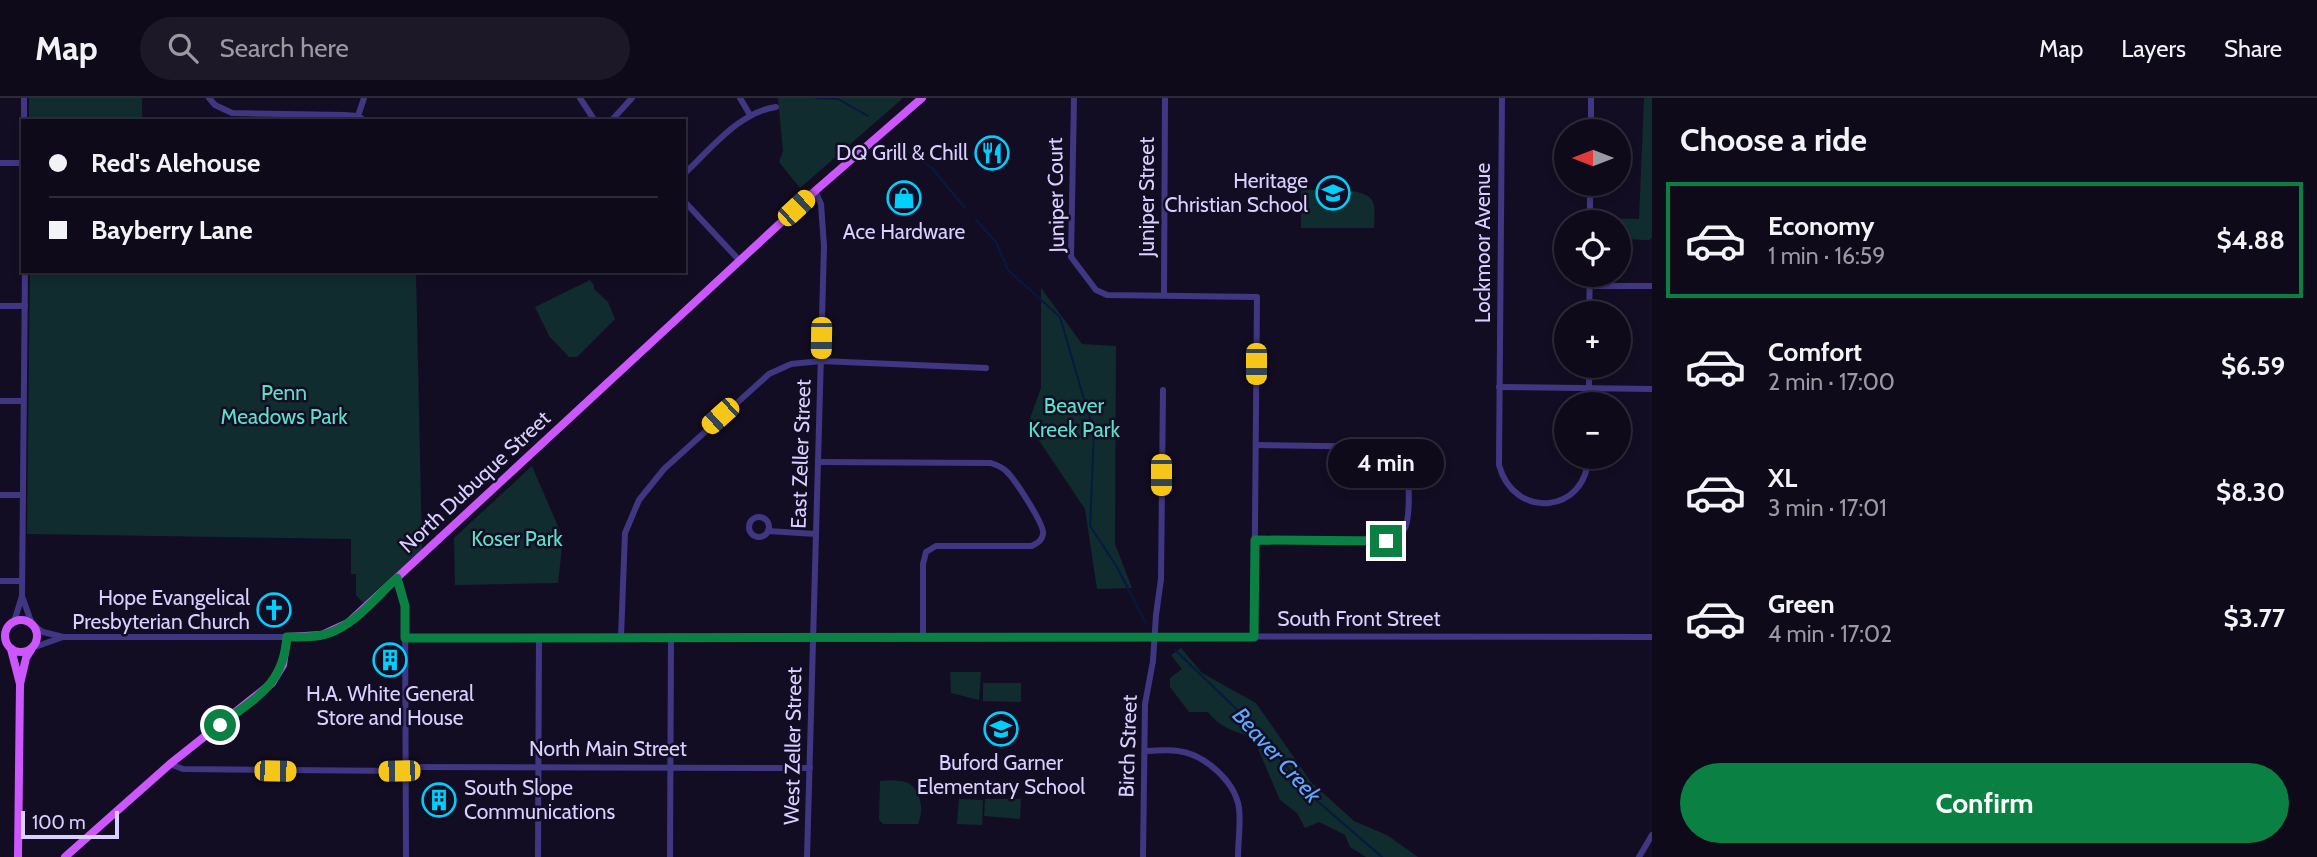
<!DOCTYPE html>
<meta charset="utf-8">
<style>
:root{--surface:#0e0a1a;--page:#1c1827;--text:#f1f3f6;--muted:#9b9aa2;--line:#2e2b39;--accent:#0b8043}
body{margin:0;font-family:Cabin,sans-serif;background:var(--page);color:var(--text);height:100vh;display:flex;flex-direction:column;font-size:26px;white-space:nowrap}
*{box-sizing:border-box;margin:0}
p{font-size:23px;color:var(--muted)}
.icon{flex:none;width:38px;height:38px;fill:none;stroke:currentColor;stroke-width:2;stroke-linecap:round;stroke-linejoin:round}
.map{position:relative;flex:1;overflow:hidden}
.details{display:flex;flex-direction:column;background:var(--surface);width:665px}
.details>*{flex:none}
.top-card{position:absolute;left:21px;top:21px;width:665px;height:154px;border-radius:0px;box-shadow:0 4px 10px #0003,0 0 0 2px var(--line);display:grid;align-content:center;height:154px;padding:0 28px;background:var(--surface)}
.needle{width:46px;rotate:270deg}
.controls{position:absolute;left:1554px;top:21px;display:grid;gap:14px}
.controls a{display:grid;place-items:center;width:77px;height:77px;border-radius:50%;background:var(--surface);box-shadow:0 4px 10px #0003,0 0 0 2px var(--line);font-size:35px}
.scale{position:absolute;left:21px;bottom:18px;width:98px;box-sizing:border-box;padding-left:7px;border:4px solid #d9d0ff;border-top:0;font-size:19px;line-height:24px;white-space:nowrap;color:#d9d0ff;-webkit-text-stroke:5px #130d23;paint-order:stroke}
.end{position:absolute;width:32px;height:32px;margin:-16px;border:9px solid #0b8043;background:#fff;box-shadow:0 0 0 4px #fff}
.from{border-radius:50%}
.bubble{position:absolute;height:49px;border-radius:24px;background:var(--surface);box-shadow:0 4px 10px #0003,0 0 0 2px var(--line);font-size:23px;font-weight:700;line-height:49px;text-align:center}
.car{position:absolute;width:21px;height:42px;margin:-21px -10px;border-radius:9px;box-shadow:0 0 5px 2px #0007;background:linear-gradient(#f5c518 24%,#345 0 40%,#f5c518 0 76%,#345 0 86%,#f5c518 0)}
.top-card b{display:flex;align-items:center;gap:24px;height:66px;font-size:26px}
.top-card b+b{border-top:2px solid var(--line)}
.top-card i{width:18px;height:18px;background:var(--text)}
ul{padding:0;list-style:none}
li{display:flex;align-items:center;gap:21px;height:116px;margin:0 14px 10px;padding:0 14px;border:4px solid transparent;border-radius:0px}
li div{flex:1}
li b{display:block;font-size:26px}
li em{font-style:normal;font-weight:700}
li.active{border-color:var(--accent)}
li>.icon{width:63px;height:63px;stroke-width:1.5}
h2{padding:0 28px;font-size:32px;line-height:84px}
.primary-button{display:flex;gap:14px;margin-top:auto;padding:14px 28px}
.primary-button a{flex:1;height:80px;border-radius:42px;background:var(--accent);color:#fff;font-size:28px;font-weight:700;line-height:80px;text-align:center}
header{display:flex;align-items:center;gap:42px;box-sizing:border-box;height:98px;padding:0 35px;background:var(--surface);border-bottom:2px solid var(--line)}
header strong{font-size:33px}
nav{display:flex;gap:38px;margin-inline-start:auto;font-size:24px}
.search{width:490px;height:63px;background:var(--page);display:flex;align-items:center;gap:18px;box-sizing:border-box;padding:0 24px;border-radius:38px;color:var(--muted);font-size:26px}
main{display:flex;flex:1;min-height:0}
.map>svg:first-child{display:block}
.green{fill:#102c2e}
.lines{fill:none;stroke-linecap:round;stroke-linejoin:round}
.stream{stroke:#081941;stroke-width:2}
.minor{stroke:#403783;stroke-width:6}
.major{stroke:#cd57ff;stroke-width:8}
.route{stroke:#0b8043;stroke-width:9}
.labels{text-anchor:middle;stroke-width:5;stroke-linejoin:round;paint-order:stroke}
.poi-label{font-size:21px;fill:#d9d0ff;stroke:#130d23;text-anchor:end}
.street-label{font-size:21px;fill:#d9d0ff;stroke:#130d23}
.park-label{font-size:21px;fill:#59e2ca;stroke:#130d23}
.water-label{font-size:23px;font-style:italic;fill:#5ea8ff;stroke:#130d23}
</style>
<header>
<strong>Map</strong>
<div class="search"><svg class="icon" aria-label="search" viewBox="0 0 24 24"><circle cx="10" cy="10" r="6"/><path d="M15 15l6 6"/></svg>Search here</div>
<nav><a>Map</a><a>Layers</a><a>Share</a></nav>
</header>
<main>
<div class="map">
<svg width="1652" height="759" viewBox="0 0 1652 759">
<rect width="100%" height="100%" fill="#130d23"/>
<!-- green -->
<g class="green">
<rect x="29" y="0" width="113" height="23"/>
<polygon points="778,0 901,0 902,1 800,90 779,64 783,53"/>
<polygon points="1644,0 1652,0 1652,140 1649,142 1619,141 1619,124 1600,124 1600,120 1639,121"/>
<path d="M1301,92c16,0 62,-4 71,10 4,7 2,20 2,28h-73z"/>
<polygon points="30,173 416,173 422,451 363,505 356,497 356,476 351,476 351,441 27,436"/>
<polygon points="590,182 594,187 594,191 608,204 615,221 577,259 569,259 549,238 535,209"/>
<polygon points="1041,190 1082,246 1116,248 1115,446 1132,490 1097,491 1085,411 1028,326 1041,290"/>
<polygon points="532,368 563,440 558,485 455,487 454,440"/>
<path d="M1181,550l21,25 54,30 55,79 43,39 33,14 31,22h-52l-16,-10 -5,-12 -26,-13 -14,6 -8,-15 -17,-13 -27,-63c-19,-5 -34,-10 -45,-25h-19l-19,-25v-9l12,-9 -11,-14z"/>
<polygon points="950,574 981,574 979,602 951,595"/>
<polygon points="983,585 1021,585 1021,604 983,603"/>
<path d="M891,682c6,1 13,1 17,3 14,8 16,29 10,41h-35l-4,-4 1,-39z"/>
<polygon points="959,701 983,702 982,727 957,726"/>
<polygon points="985,701 1021,701 1020,721 984,718"/>
</g>
<g class="lines">
<!-- stream -->
<g class="stream">
<polyline points="816,0 838,1 868,18"/>
<polyline points="897,46 932,70 965,110"/>
<polyline points="976,122 996,144 1008,172 1060,219 1094,335 1090,428 1117,469 1145,524"/>
<polyline points="1175,552 1251,625 1308,695 1382,759"/>
</g>
<!-- minor -->
<g class="minor">
<polyline points="209,0 215,7 232,15 344,17 358,18 365,23"/>
<polyline points="580,0 595,23"/>
<polyline points="740,0 750,17"/>
<polyline points="1074,0 1071,159 1096,192 1107,197 1257,199 1254,539"/>
<path d="M1502,0l-3,367c15,56 88,48 89,-8"/>
<polyline points="358,18 364,0"/>
<polyline points="24,23 24,0"/>
<polyline points="611,23 632,0"/>
<polyline points="1591,33 1591,0"/>
<polyline points="0,65 23,65"/>
<path d="M684,76c26,-24 55,-62 92,-67"/>
<polyline points="684,103 739,162"/>
<polyline points="1590,124 1590,86"/>
<polyline points="1590,188 1652,188"/>
<polyline points="1164,197 1165,0"/>
<polyline points="0,208 25,208"/>
<polyline points="1589,215 1590,177"/>
<polyline points="1499,289 1652,291"/>
<polyline points="0,303 23,303"/>
<polyline points="1589,306 1589,268"/>
<path d="M818,364l173,1c6,2 11,4 15,8 8,7 39,54 37,63 -1,7 -6,9 -11,12h-96l-10,6 -3,12v72"/>
<polyline points="0,397 23,397"/>
<circle cx="759" cy="429" r="10"/>
<polyline points="768,433 816,436"/>
<path d="M1255,442l131,1c7,-1 14,-4 18,-11 7,-11 6,-64 -1,-76l-12,-7 -135,-2"/>
<polyline points="397,480 405,508 406,759"/>
<polyline points="0,483 22,483"/>
<polyline points="22,498 32,526"/>
<polyline points="14,524 22,498 25,173"/>
<polyline points="34,528 43,534 63,539 287,539"/>
<polyline points="621,539 625,435 639,402 664,371 769,276 791,266 821,263 986,270"/>
<polyline points="405,540 923,538 1652,539"/>
<polyline points="32,550 63,539"/>
<path d="M1145,653c11,0 23,-2 33,0 26,3 57,30 61,57 2,15 -1,33 -1,49"/>
<polyline points="170,666 183,671 406,673"/>
<polyline points="406,669 810,670"/>
<polyline points="538,759 539,539"/>
<polyline points="670,759 671,538"/>
<polyline points="807,759 824,148 821,106 815,93"/>
<polyline points="1143,759 1145,606 1153,563 1156,517 1161,481 1163,292"/>
<polyline points="1639,759 1652,737"/>
</g>
<!-- major -->
<g class="major">
<circle cx="21" cy="538" r="16"/>
<polyline points="11,551 20,586"/>
<polyline points="18,759 20,586 26,560 31,552"/>
<polyline points="65,759 170,666 272,585 283,567 287,539 322,537 348,525 815,93 922,0"/>
</g>
</g>
<g class="lines">
<!-- route -->
<path class="route" d="M220,627c36,-28 63,-39 67,-88 13,0 27,1 39,-3 28,-8 50,-37 71,-56l8,28v32l849,-1 1,-97 131,1"/>
</g>
<!-- icons -->
<defs>
<symbol id="restaurant-ring" viewBox="-11 -11 22 22"><circle r="9.5" fill="#130d23" stroke="#00cefb" stroke-width="1.5"/><path d="M-5-6h1v4h1v-4h1v4h1v-4h1v5L-1.5 .5V6h-2V.5L-5-1ZM5-6V6H3V1.5H1.5Q1.5-4 5-6Z" fill="#00cefb"/></symbol>
<symbol id="school-ring" viewBox="-11 -11 22 22"><circle r="9.5" fill="#130d23" stroke="#00cefb" stroke-width="1.5"/><path d="M0-5L7-2L0 1L-7-2ZM-4 1L0 2.5L4 1V4Q0 6-4 4Z" fill="#00cefb"/></symbol>
<symbol id="shop-ring" viewBox="-11 -11 22 22"><circle r="9.5" fill="#130d23" stroke="#00cefb" stroke-width="1.5"/><path d="M-5-2.5h2.3a2.7 3.5 0 0 1 5.4 0H5L5.5 6h-11ZM-1.5-2.5h3a1.5 2.3 0 0 0-3 0Z" fill="#00cefb"/></symbol>
<symbol id="church-ring" viewBox="-11 -11 22 22"><circle r="9.5" fill="#130d23" stroke="#00cefb" stroke-width="1.5"/><path d="M-1.2-6h2.4v3.5h3.3v2.4h-3.3V6h-2.4V-.1h-3.3v-2.4h3.3Z" fill="#00cefb"/></symbol>
<symbol id="building-ring" viewBox="-11 -11 22 22"><circle r="9.5" fill="#130d23" stroke="#00cefb" stroke-width="1.5"/><path d="M-4-6H4V6H1V3H-1V6H-4ZM-2.5-4.3h1.7v1.8h-1.7ZM.8-4.3h1.7v1.8H.8ZM-2.5-1h1.7V.8h-1.7ZM.8-1h1.7V.8H.8Z" fill="#00cefb"/></symbol>
</defs>
<g fill-rule="evenodd">
<use href="#restaurant-ring" x="973" y="36" width="38" height="38"/>
<use href="#school-ring" x="1314" y="76" width="38" height="38"/>
<use href="#shop-ring" x="885" y="81" width="38" height="38"/>
<use href="#church-ring" x="255" y="493" width="38" height="38"/>
<use href="#building-ring" x="371" y="543" width="38" height="38"/>
<use href="#school-ring" x="982" y="612" width="38" height="38"/>
<use href="#building-ring" x="420" y="683" width="38" height="38"/>
</g>
<g class="labels">
<!-- poi labels -->
<g class="poi-label">
<text x="968" y="62">DQ Grill &amp; Chill</text>
<text x="1308" y="90">Heritage<tspan x="1308" dy="24">Christian School</tspan></text>
<text x="904" y="141" text-anchor="middle">Ace Hardware</text>
<text x="250" y="507">Hope Evangelical<tspan x="250" dy="24">Presbyterian Church</tspan></text>
<text x="390" y="603" text-anchor="middle">H.A. White General<tspan x="390" dy="24">Store and House</tspan></text>
<text x="1001" y="672" text-anchor="middle">Buford Garner<tspan x="1001" dy="24">Elementary School</tspan></text>
<text x="464" y="697" text-anchor="start">South Slope<tspan x="464" dy="24">Communications</tspan></text>
</g>
<!-- street labels -->
<g class="street-label">
<text transform="translate(1056 97) rotate(-91)" y="7">Juniper Court</text>
<text transform="translate(1147 99) rotate(-90)" y="7">Juniper Street</text>
<text transform="translate(1483 145) rotate(-90)" y="7">Lockmoor Avenue</text>
<text transform="translate(801 356) rotate(-88)" y="7">East Zeller Street</text>
<text transform="translate(475 384) rotate(-43)" y="7">North Dubuque Street</text>
<text x="1359" y="528">South Front Street</text>
<text transform="translate(793 648) rotate(-89)" y="7">West Zeller Street</text>
<text transform="translate(1128 648) rotate(-88)" y="7">Birch Street</text>
<text x="608" y="658">North Main Street</text>
</g>
<!-- park labels -->
<g class="park-label">
<text x="284" y="302">Penn<tspan x="284" dy="24">Meadows Park</tspan></text>
<text x="1074" y="315">Beaver<tspan x="1074" dy="24">Kreek Park</tspan></text>
<text x="517" y="448">Koser Park</text>
</g>
<!-- water labels -->
<g class="water-label">
<text transform="translate(1277 657) rotate(48)" y="8">Beaver Creek</text>
</g>
</g>
</svg>
<div class="controls">
<a><svg class="needle" viewBox="-14 -14 28 28"><path d="M0-13l5 13h-10z" fill="#e53935"/><path d="M0 13l5-13h-10z" fill="#9b9aa2"/></svg></a>
<a><svg class="icon" aria-label="locate" viewBox="0 0 24 24"><circle cx="12" cy="12" r="6"/><path d="M12 2v4M12 18v4M2 12h4M18 12h4"/></svg></a>
<a>+</a>
<a>−</a>
</div>
<div class="scale">100 m</div>
<i class="end from" style="left:220px;top:627px"></i>
<i class="end" style="left:1386px;top:443px"></i>
<div class="bubble" style="left:1328px;top:341px;width:116px">4 min</div>
<i class="car" style="left:796px;top:110px;rotate:47deg"></i>
<i class="car" style="left:821px;top:240px;rotate:181deg"></i>
<i class="car" style="left:1256px;top:266px;rotate:180deg"></i>
<i class="car" style="left:720px;top:318px;rotate:228deg"></i>
<i class="car" style="left:1161px;top:377px;rotate:180deg"></i>
<i class="car" style="left:275px;top:673px;rotate:91deg"></i>
<i class="car" style="left:399px;top:673px;rotate:269deg"></i>
<div class="top-card">
<b><i class="from"></i>Red's Alehouse</b>
<b><i></i>Bayberry Lane</b>
</div>
</div>
<section class="details">
<h2>Choose a ride</h2>
<ul>
<li class="active"><svg class="icon" aria-label="car" viewBox="0 0 24 24"><path d="M5 17H2v-5l4-1 3-4h7l3 4 3 1v5h-3M9 17h6M6 11h13"/><circle cx="7" cy="17" r="2"/><circle cx="17" cy="17" r="2"/></svg><div><b>Economy</b><p>1 min · 16:59</p></div><em>$4.88</em></li>
<li><svg class="icon" aria-label="car" viewBox="0 0 24 24"><path d="M5 17H2v-5l4-1 3-4h7l3 4 3 1v5h-3M9 17h6M6 11h13"/><circle cx="7" cy="17" r="2"/><circle cx="17" cy="17" r="2"/></svg><div><b>Comfort</b><p>2 min · 17:00</p></div><em>$6.59</em></li>
<li><svg class="icon" aria-label="car" viewBox="0 0 24 24"><path d="M5 17H2v-5l4-1 3-4h7l3 4 3 1v5h-3M9 17h6M6 11h13"/><circle cx="7" cy="17" r="2"/><circle cx="17" cy="17" r="2"/></svg><div><b>XL</b><p>3 min · 17:01</p></div><em>$8.30</em></li>
<li><svg class="icon" aria-label="car" viewBox="0 0 24 24"><path d="M5 17H2v-5l4-1 3-4h7l3 4 3 1v5h-3M9 17h6M6 11h13"/><circle cx="7" cy="17" r="2"/><circle cx="17" cy="17" r="2"/></svg><div><b>Green</b><p>4 min · 17:02</p></div><em>$3.77</em></li>
</ul>
<div class="primary-button"><a>Confirm</a></div>
</section>
</main>
